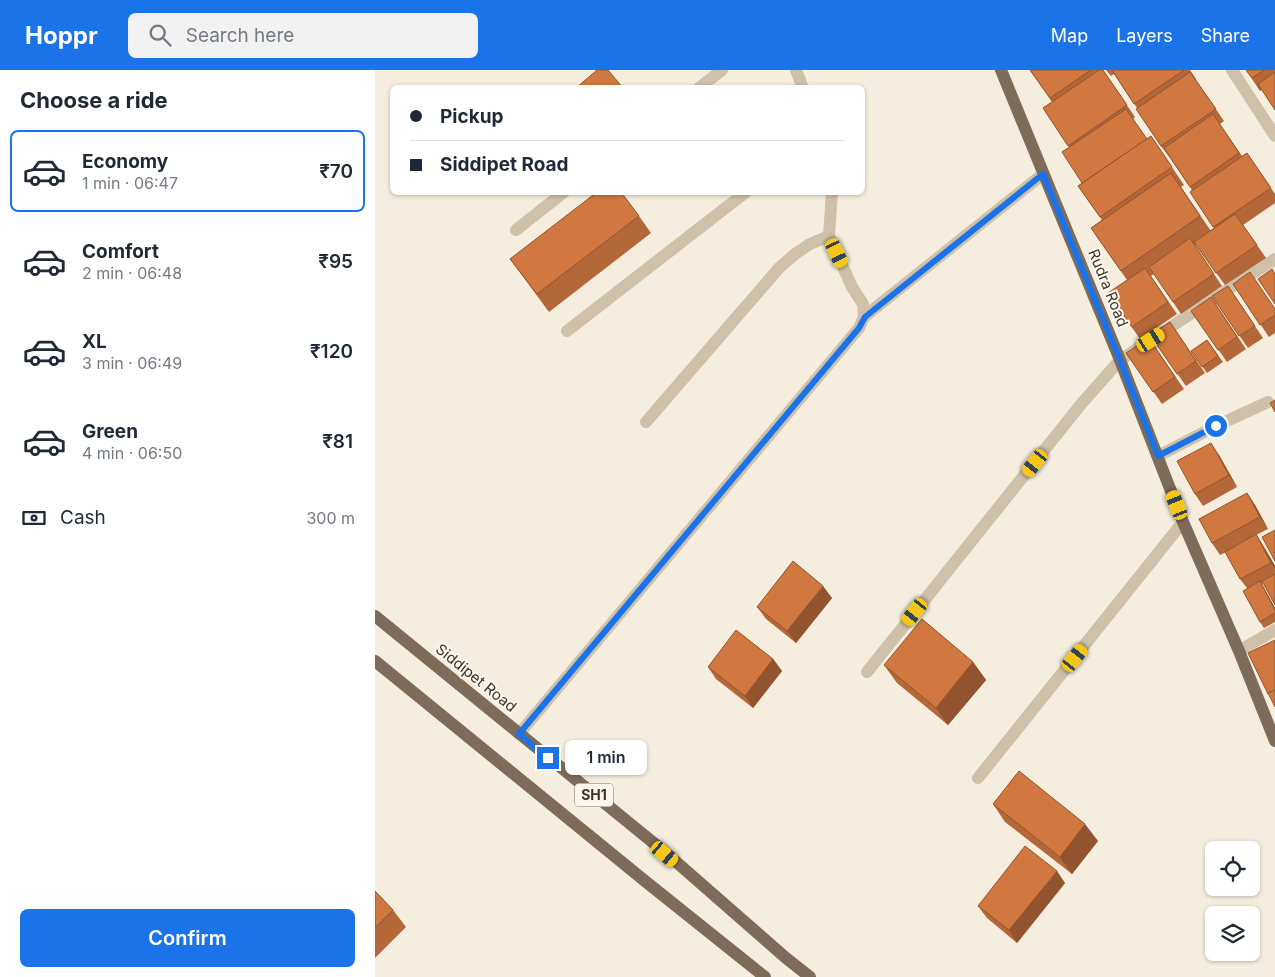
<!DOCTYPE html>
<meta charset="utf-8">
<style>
:root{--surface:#fff;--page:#f2f2f3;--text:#1f2937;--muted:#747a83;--line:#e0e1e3;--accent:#1a73e8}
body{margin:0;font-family:Inter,sans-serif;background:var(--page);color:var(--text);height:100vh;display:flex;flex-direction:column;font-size:19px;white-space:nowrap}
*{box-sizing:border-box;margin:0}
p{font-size:16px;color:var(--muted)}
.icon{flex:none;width:28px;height:28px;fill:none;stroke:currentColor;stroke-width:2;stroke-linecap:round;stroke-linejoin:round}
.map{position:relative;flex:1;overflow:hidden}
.panel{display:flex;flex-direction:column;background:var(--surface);width:375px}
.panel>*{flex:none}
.banner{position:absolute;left:15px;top:15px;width:475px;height:110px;border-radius:8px;box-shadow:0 1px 4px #0004;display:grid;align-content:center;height:110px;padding:0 20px;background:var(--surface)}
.buttons{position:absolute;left:830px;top:771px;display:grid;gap:10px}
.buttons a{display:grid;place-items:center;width:55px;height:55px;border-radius:8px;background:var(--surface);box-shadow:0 1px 4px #0004;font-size:25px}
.end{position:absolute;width:22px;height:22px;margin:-11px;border:6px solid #1a73e8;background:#fff;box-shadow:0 0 0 2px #fff}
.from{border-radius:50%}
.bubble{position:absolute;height:35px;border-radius:8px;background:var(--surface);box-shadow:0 1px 4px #0004;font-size:16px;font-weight:600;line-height:35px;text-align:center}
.car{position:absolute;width:15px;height:30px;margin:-15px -8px;border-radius:6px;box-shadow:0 0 4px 1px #0007;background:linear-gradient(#f5c518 24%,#345 0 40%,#f5c518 0 76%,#345 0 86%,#f5c518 0)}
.banner b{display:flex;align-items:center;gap:18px;height:48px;font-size:19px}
.banner b+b{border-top:1px solid var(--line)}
.banner i{width:12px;height:12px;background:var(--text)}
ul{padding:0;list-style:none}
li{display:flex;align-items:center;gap:15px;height:82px;margin:0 10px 8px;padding:0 10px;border:2px solid transparent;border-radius:8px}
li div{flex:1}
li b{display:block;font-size:19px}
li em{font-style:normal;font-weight:600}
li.current{border-color:var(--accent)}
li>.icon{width:45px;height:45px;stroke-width:1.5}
h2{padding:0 20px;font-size:22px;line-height:60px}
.pay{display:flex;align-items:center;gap:12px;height:55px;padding:0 20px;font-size:19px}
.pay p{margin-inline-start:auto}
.cta{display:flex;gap:10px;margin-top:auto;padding:10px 20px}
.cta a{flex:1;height:58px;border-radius:8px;background:var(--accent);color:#fff;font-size:20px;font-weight:600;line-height:58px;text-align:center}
header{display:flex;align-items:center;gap:30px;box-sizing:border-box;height:70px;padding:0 25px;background:var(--accent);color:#fff}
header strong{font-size:24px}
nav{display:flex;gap:28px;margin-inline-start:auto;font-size:18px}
.search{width:350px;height:45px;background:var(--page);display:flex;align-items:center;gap:12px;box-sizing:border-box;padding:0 18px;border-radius:8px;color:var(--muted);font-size:19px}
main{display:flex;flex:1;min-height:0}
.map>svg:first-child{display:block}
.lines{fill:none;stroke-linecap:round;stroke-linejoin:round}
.minor{stroke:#cfc0a9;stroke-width:12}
.major{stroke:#7f6b59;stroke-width:12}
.wall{fill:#b46738}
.shaded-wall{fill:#92542e}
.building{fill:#d17841;stroke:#92542e}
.route{stroke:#1a73e8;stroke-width:6}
.labels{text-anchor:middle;stroke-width:4;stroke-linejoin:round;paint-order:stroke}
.shield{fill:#fcf7ed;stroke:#766d64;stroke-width:1}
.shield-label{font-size:14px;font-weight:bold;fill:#3c322a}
.street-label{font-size:15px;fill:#3c322a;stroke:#fcf7ed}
</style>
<header>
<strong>Hoppr</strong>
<div class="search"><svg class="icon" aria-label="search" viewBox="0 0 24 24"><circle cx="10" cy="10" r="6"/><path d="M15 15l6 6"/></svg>Search here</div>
<nav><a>Map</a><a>Layers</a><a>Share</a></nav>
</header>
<main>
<section class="panel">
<h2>Choose a ride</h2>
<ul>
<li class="current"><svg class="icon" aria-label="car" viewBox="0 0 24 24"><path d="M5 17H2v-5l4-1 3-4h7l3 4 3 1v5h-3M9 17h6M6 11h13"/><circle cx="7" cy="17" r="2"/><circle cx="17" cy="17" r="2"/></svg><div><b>Economy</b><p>1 min · 06:47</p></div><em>₹70</em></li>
<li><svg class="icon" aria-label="car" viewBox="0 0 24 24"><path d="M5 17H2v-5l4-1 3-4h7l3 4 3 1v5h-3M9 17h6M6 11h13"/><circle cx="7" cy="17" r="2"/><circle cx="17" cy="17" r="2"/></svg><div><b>Comfort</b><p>2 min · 06:48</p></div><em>₹95</em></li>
<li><svg class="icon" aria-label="car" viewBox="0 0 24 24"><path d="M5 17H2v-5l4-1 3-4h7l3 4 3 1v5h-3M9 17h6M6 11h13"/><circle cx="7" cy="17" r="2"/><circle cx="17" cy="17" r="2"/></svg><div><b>XL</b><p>3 min · 06:49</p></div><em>₹120</em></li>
<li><svg class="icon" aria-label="car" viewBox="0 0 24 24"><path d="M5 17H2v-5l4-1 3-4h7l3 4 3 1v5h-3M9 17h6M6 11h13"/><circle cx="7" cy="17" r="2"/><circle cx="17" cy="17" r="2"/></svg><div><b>Green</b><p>4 min · 06:50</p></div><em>₹81</em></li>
</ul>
<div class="pay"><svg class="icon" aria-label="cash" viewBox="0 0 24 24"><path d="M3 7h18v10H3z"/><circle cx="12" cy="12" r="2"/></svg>Cash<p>300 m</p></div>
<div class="cta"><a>Confirm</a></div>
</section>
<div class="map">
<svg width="900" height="907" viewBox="0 0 900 907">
<rect width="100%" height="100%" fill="#f5eedf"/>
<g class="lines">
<!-- minor -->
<g class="minor">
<polyline points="421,0 428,18"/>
<polyline points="857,0 900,66"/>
<polyline points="324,18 347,0"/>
<polyline points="141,160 189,122"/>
<polyline points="489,247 668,104"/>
<polyline points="192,261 371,122"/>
<polyline points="271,352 404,198 420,184 435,174 454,166"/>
<polyline points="783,386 841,356 893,332"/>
<polyline points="864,581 900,560"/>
<polyline points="492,602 707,333 745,290 900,189"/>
<polyline points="144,664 484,258 489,247 488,234 477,217 454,166 457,122"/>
<polyline points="603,708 808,452"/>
</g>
<!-- major -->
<g class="major">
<polyline points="626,0 745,290 808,452 864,581 900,671"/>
<polyline points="0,546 291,783 411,888 435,907"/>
<polyline points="0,591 270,811 390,907"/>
</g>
</g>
<!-- wall -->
<g class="wall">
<polygon points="655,0 728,0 760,47 758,49 772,69 776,66 809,115 806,117 836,161 839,158 815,122 817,120 795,88 786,76 762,38 739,4 736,6 731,0 815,0 821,9 821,10 849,51 845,54 867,86 872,83 900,124 900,133 868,155 891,188 850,215 821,175 820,176 847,216 806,244 779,204 776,206 802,244 765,269 733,223 752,210 716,158 727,150 703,116 707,113 694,77 668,38 677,32"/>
<polygon points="871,0 900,0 900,40 887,20 885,21"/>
<polygon points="264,146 276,163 174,242 135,189"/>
<polygon points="858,214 900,238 900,263 894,267"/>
<polygon points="853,216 888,268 873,278 837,226"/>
<polygon points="836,227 871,279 852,292 816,241"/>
<polygon points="795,252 830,303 811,316 775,265"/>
<polygon points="774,268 809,319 787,334 751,283"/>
<polygon points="832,270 848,292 832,303 816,281"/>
<polygon points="844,385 862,417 828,436 820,424"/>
<polygon points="872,423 880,435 893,459 881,465 889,477 900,496 900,535 888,513 887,514 900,538 900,552 889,558 885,552 872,518 865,509 851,482 845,485 837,473"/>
<polygon points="457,528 421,573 391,549 382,537"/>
<polygon points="398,589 407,601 378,638 341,609 333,597"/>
<polygon points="598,592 611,610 573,655 522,613 509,595"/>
<polygon points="618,734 723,771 697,804 630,752"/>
<polygon points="690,813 642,873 612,848 603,836"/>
<polygon points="0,821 18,840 31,857 0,888"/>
</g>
<!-- shaded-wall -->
<g class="shaded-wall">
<polygon points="836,373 844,385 862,417 854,405"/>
<polygon points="872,423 880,435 893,459 885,447"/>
<polygon points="881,464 889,477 900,496 900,498 896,493"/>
<polygon points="885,511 889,518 900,538 900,540"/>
<polygon points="448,516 457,528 421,573 412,561"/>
<polygon points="398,589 407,601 378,638 370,626"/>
<polygon points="598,592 611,610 573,655 561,638"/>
<polygon points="710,754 723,771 697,804 685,787"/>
<polygon points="682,801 690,813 642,873 634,860"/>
</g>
<!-- building -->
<g class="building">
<polygon points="222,0 233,0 248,18 201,18"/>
<polygon points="655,0 716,0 675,28"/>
<polygon points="724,0 728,0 752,35 693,76 668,38"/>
<polygon points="737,0 809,0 759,34"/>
<polygon points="871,0 889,0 877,8"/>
<polygon points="815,2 841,39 786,76 761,39"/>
<polygon points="900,2 900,40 883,14"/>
<polygon points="751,39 772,69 707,113 687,82"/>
<polygon points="838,44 864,83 815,117 789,78"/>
<polygon points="776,66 797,97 725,147 703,116"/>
<polygon points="872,83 896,118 838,157 815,122"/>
<polygon points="796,103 825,146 746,201 716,158"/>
<polygon points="222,122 246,122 264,146 162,224 135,189"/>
<polygon points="860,144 882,175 841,203 819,172"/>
<polygon points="815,168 839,204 798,232 774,197"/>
<polygon points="770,198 793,232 757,257 733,223"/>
<polygon points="897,199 900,204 900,234 883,209"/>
<polygon points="875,202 900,239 900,245 885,255 858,214"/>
<polygon points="853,216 880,256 864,266 837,226"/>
<polygon points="836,227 862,267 843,280 816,241"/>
<polygon points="795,252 821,291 802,304 775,265"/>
<polygon points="774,268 800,307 778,322 751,283"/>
<polygon points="832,270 843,286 827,297 816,281"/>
<polygon points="900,330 900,342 895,333"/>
<polygon points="836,373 854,405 820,424 802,391"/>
<polygon points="872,423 885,447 837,473 824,449"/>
<polygon points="900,460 900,491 887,467"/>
<polygon points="881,464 896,493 865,509 850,482"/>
<polygon points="418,491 448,516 412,561 382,537"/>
<polygon points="900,504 900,535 887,511"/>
<polygon points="885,511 900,540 900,543 885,552 868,521"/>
<polygon points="547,549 598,592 561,638 509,595"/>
<polygon points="361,560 398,589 370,626 333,597"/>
<polygon points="900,570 900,620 893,624 873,583"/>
<polygon points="900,620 900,637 893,623"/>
<polygon points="644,701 710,754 685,787 618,734"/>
<polygon points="650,776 682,801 634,860 603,836"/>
<polygon points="0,821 18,840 0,858"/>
</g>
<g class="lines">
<!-- route -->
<polyline class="route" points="173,688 144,664 484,258 490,247 668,104 745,290 783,386 841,356"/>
</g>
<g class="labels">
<!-- shield labels -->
<rect class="shield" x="200" y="713.5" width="38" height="23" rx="4"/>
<g class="shield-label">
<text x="219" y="730">SH1</text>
</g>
<!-- street labels -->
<g class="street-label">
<text transform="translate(733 218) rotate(68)" y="5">Rudra Road</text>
<text transform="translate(101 608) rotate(39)" y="5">Siddipet Road</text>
</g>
</g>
</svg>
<div class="buttons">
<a><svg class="icon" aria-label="locate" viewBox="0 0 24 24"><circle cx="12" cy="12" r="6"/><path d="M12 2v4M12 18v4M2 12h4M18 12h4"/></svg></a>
<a><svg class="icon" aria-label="layers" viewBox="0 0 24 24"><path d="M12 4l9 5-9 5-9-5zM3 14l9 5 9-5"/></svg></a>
</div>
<i class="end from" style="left:841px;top:356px"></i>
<i class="end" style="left:173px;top:688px"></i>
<div class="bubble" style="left:190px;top:670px;width:82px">1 min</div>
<i class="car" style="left:462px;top:183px;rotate:155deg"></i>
<i class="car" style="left:776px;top:270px;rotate:57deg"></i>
<i class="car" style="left:660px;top:393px;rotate:219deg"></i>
<i class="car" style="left:802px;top:435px;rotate:338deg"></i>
<i class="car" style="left:540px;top:542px;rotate:218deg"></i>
<i class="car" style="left:700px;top:588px;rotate:39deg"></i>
<i class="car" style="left:290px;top:784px;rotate:130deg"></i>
<div class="banner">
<b><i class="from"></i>Pickup</b>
<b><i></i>Siddipet Road</b>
</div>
</div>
</main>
